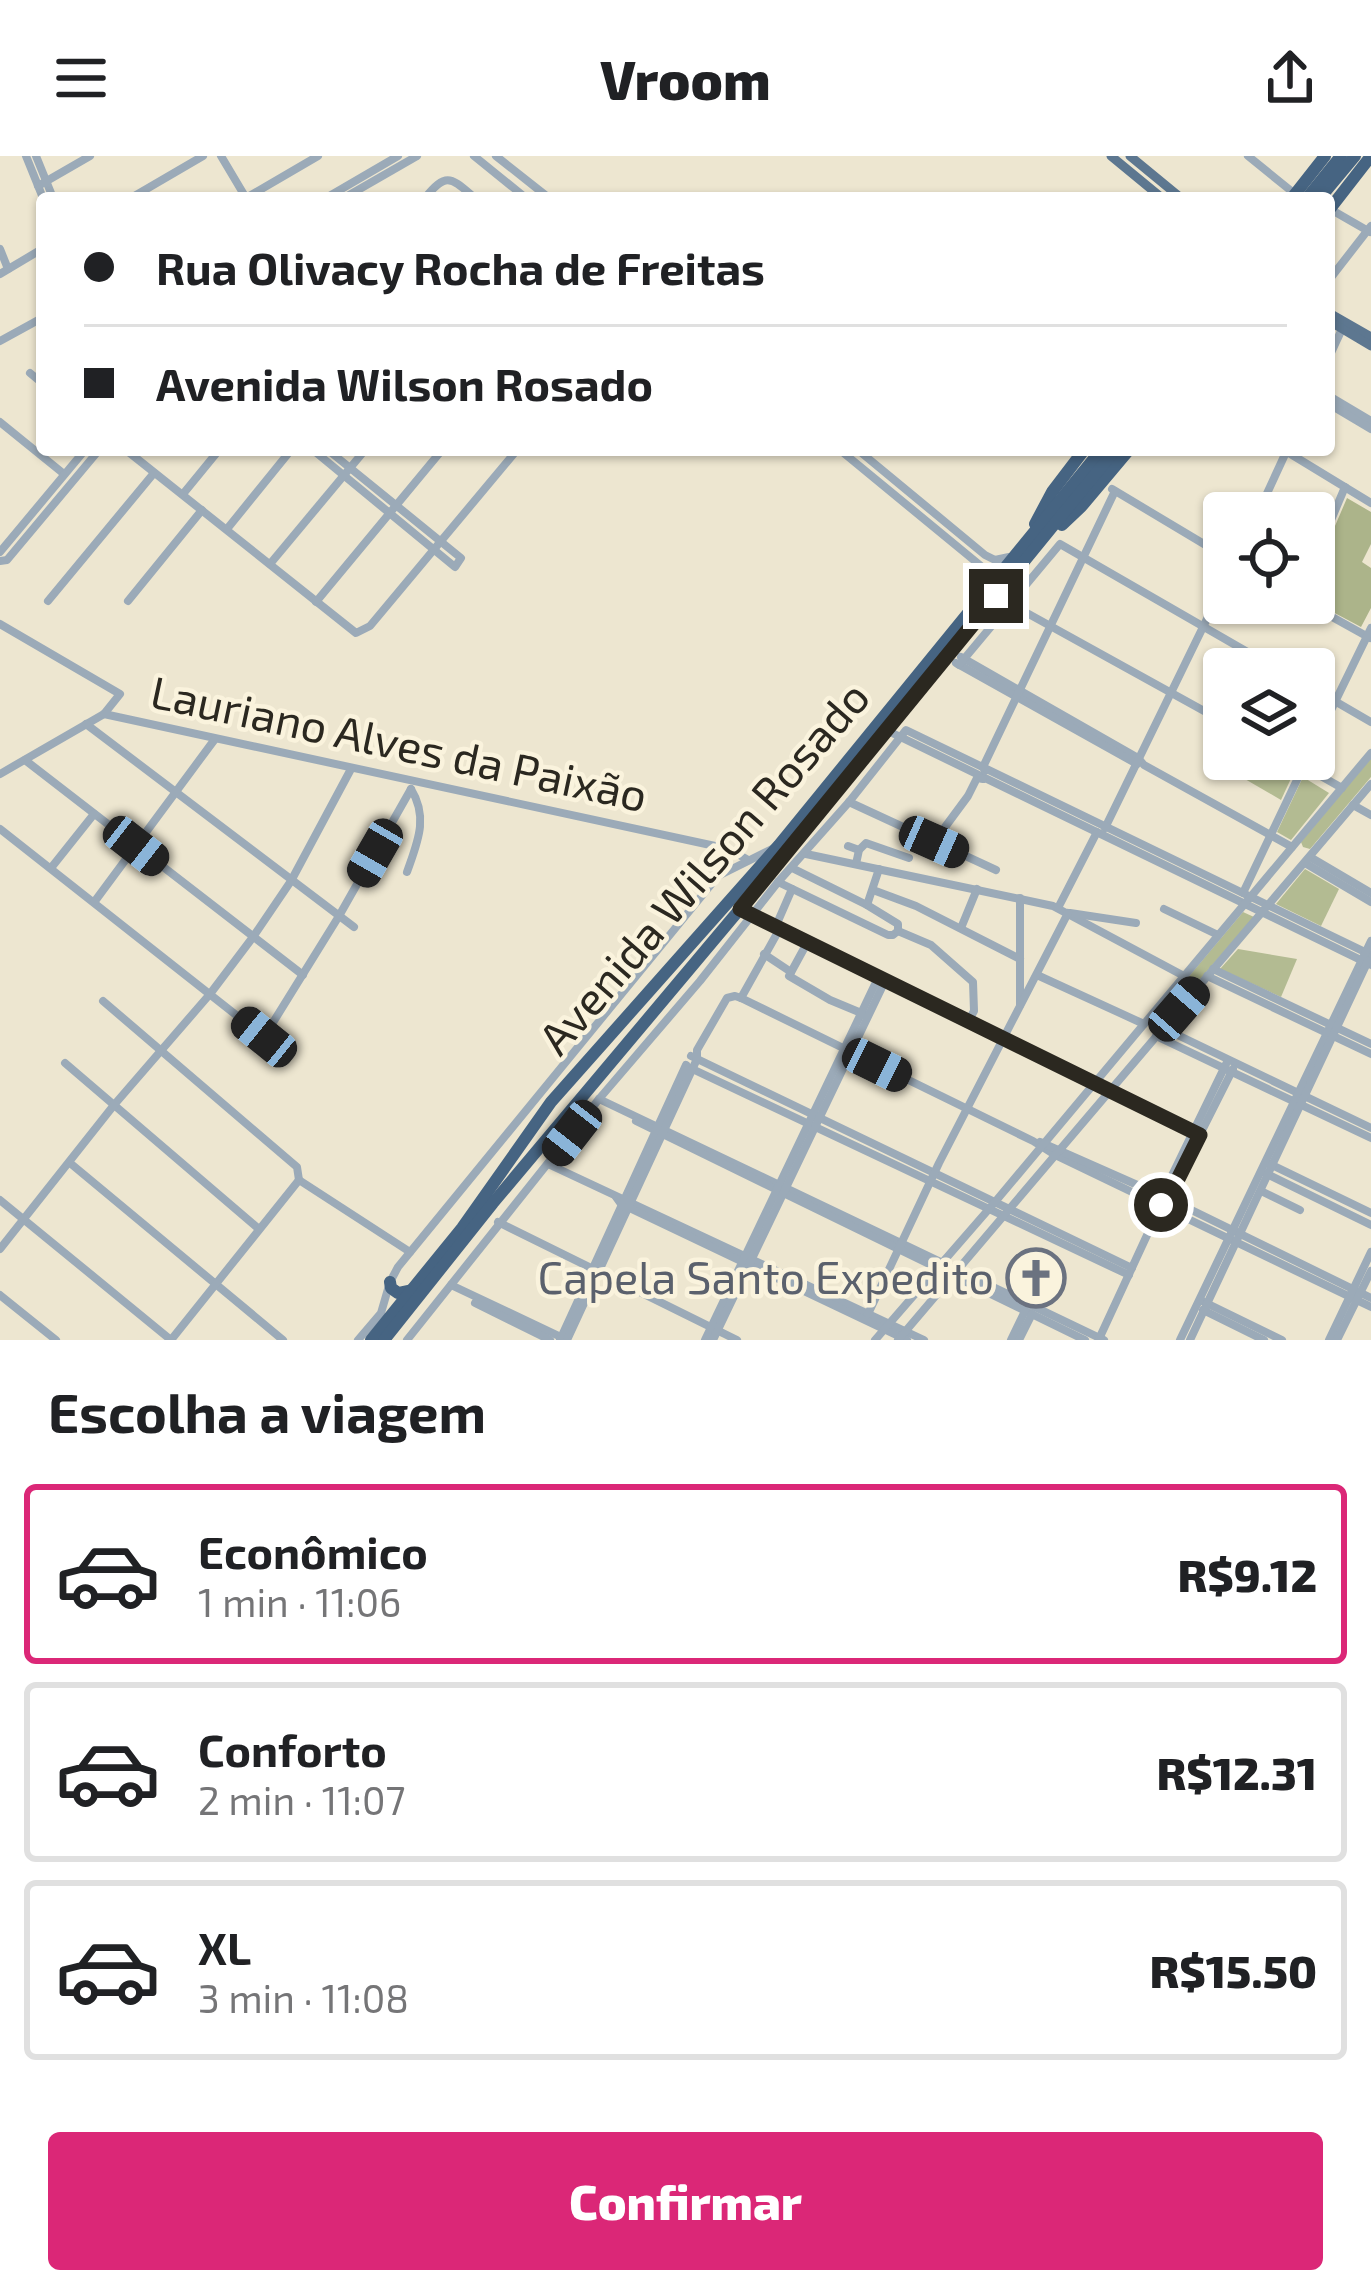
<!DOCTYPE html>
<html lang="pt">
<meta charset="utf-8">
<style>
:root{--surface:#fff;--page:#f2f2f2;--text:#202124;--muted:#757577;--line:#e0e0e0;--accent:#db2777}
body{margin:0;font-family:"Exo 2",sans-serif;background:var(--page);color:var(--text);height:100vh;display:flex;flex-direction:column;font-size:45px;white-space:nowrap}
*{box-sizing:border-box;margin:0}
p{font-size:39px;color:var(--muted)}
.icon{flex:none;width:66px;height:66px;fill:none;stroke:currentColor;stroke-width:2;stroke-linecap:round;stroke-linejoin:round}
.map{position:relative;height:1184px;overflow:hidden}
.details{display:flex;flex-direction:column;background:var(--surface);flex:1}
.details>*{flex:none}
.top-card{position:absolute;left:36px;top:36px;width:1299px;height:264px;border-radius:12px;box-shadow:0 3px 9px #0004;display:grid;align-content:center;height:264px;padding:0 48px;background:var(--surface)}
.controls{position:absolute;left:1203px;top:336px;display:grid;gap:24px}
.controls a{display:grid;place-items:center;width:132px;height:132px;border-radius:12px;background:var(--surface);box-shadow:0 3px 9px #0004;font-size:60px}
.end{position:absolute;width:54px;height:54px;margin:-27px;border:15px solid #2b2820;background:#fff;box-shadow:0 0 0 6px #fff}
.from{border-radius:50%}
.car{position:absolute;width:36px;height:72px;margin:-36px -18px;border-radius:15px;box-shadow:0 0 9px 3px #0007;background:linear-gradient(#222 24%,#8ab4d8 0 40%,#222 0 76%,#8ab4d8 0 86%,#222 0)}
.top-card b{display:flex;align-items:center;gap:42px;height:114px;font-size:45px}
.top-card b+b{border-top:3px solid var(--line)}
.top-card i{width:30px;height:30px;background:var(--text)}
ul{padding:0;list-style:none}
li{display:flex;align-items:center;gap:36px;height:180px;margin:0 24px 18px;padding:0 24px;border:6px solid var(--line);border-radius:12px}
li div{flex:1}
li b{display:block;font-size:45px}
li em{font-style:normal;font-weight:800}
li.current{border-color:var(--accent)}
li>.icon{width:108px;height:108px;stroke-width:1.5}
h2{padding:0 48px;font-size:54px;line-height:144px}
.primary-button{display:flex;gap:24px;margin-top:auto;padding:24px 48px}
.primary-button a{flex:1;height:138px;border-radius:12px;background:var(--accent);color:#fff;font-size:48px;font-weight:800;line-height:138px;text-align:center}
header{display:flex;justify-content:space-between;align-items:center;height:156px;padding:0 48px;background:var(--surface);font-size:54px;font-weight:800}
.map>svg:first-child{display:block}
.green{fill:#b3bb92}
.forest{fill:#acb48a}
.lines{fill:none;stroke-linecap:round;stroke-linejoin:round}
.minor{stroke:#9baab8;stroke-width:8}
.major{stroke:#5d7790;stroke-width:9}
.highway{stroke:#466482;stroke-width:12}
.route{stroke:#2b2820;stroke-width:15}
.labels{text-anchor:middle;stroke-width:9;stroke-linejoin:round;paint-order:stroke}
.street-label{font-size:45px;fill:#2b2820;stroke:#faf3dd}
.worship-label{font-size:45px;fill:#5b616d;stroke:#faf3dd;text-anchor:end}
</style>
<header><svg class="icon" aria-label="menu" viewBox="0 0 24 24"><path d="M4 6h16M4 12h16M4 18h16"/></svg>Vroom<svg class="icon" aria-label="share" viewBox="0 0 24 24"><path d="M12 15V3M7 8l5-5 5 5M5 13v7h14v-7"/></svg></header>
<div class="map">
<svg width="1371" height="1184" viewBox="0 0 1371 1184">
<rect width="100%" height="100%" fill="#ede6d0"/>
<!-- green -->
<g class="green">
<polygon points="1371,602 1371,621 1310,693 1303,691 1301,686"/>
<polygon points="1246,603 1269,603 1294,616 1281,644 1238,619"/>
<polygon points="1303,621 1329,637 1291,684 1277,676"/>
<polygon points="1305,713 1339,733 1321,770 1276,748"/>
<polygon points="1243,756 1254,761 1162,867 1153,863"/>
<polygon points="1238,793 1297,803 1281,841 1220,813"/>
</g>
<!-- forest -->
<polygon class="forest" points="1347,342 1371,356 1371,388 1362,406 1371,412 1371,452 1361,471 1314,446 1314,419"/>
<g class="lines">
<!-- minor -->
<g class="minor">
<polyline points="26,0 43,42"/>
<polyline points="36,0 53,42"/>
<polyline points="221,0 246,42"/>
<polyline points="474,0 526,42"/>
<polyline points="496,0 549,42"/>
<polyline points="1248,0 1295,38"/>
<polyline points="38,30 90,0"/>
<polyline points="131,42 203,0"/>
<polyline points="246,42 318,0"/>
<polyline points="326,42 398,0"/>
<polyline points="344,42 417,0"/>
<path d="M425,42c22,-27 26,-20 50,0"/>
<polyline points="1330,53 1370,76"/>
<polyline points="0,93 8,113"/>
<polyline points="0,118 42,93"/>
<polyline points="1329,124 1371,70"/>
<polyline points="0,185 42,162"/>
<polyline points="1329,201 1342,173"/>
<polyline points="30,217 42,227"/>
<polyline points="1329,240 1371,265"/>
<polyline points="1329,248 1371,273"/>
<polyline points="0,266 64,318"/>
<polyline points="126,294 356,477 370,470 517,294"/>
<polyline points="313,294 455,411 461,402 328,294"/>
<polyline points="840,294 981,410 986,418 988,433"/>
<polyline points="858,294 985,399 995,404 1009,401"/>
<polyline points="1284,294 1371,347"/>
<polyline points="1112,333 1224,400"/>
<polyline points="183,338 219,294"/>
<polyline points="1258,357 1287,294"/>
<polyline points="227,373 291,294"/>
<polyline points="0,396 85,294"/>
<polyline points="1314,404 1345,331"/>
<polyline points="0,405 7,404 99,294"/>
<polyline points="270,408 365,294"/>
<polyline points="996,440 1224,566"/>
<polyline points="48,445 154,317"/>
<polyline points="128,445 202,354"/>
<polyline points="316,446 442,294"/>
<polyline points="1307,447 1370,482"/>
<polyline points="0,468 120,538 104,558 0,618"/>
<polyline points="961,501 1138,602 1144,609 1292,691"/>
<polyline points="956,507 1137,608"/>
<polyline points="959,509 1060,388 1277,513"/>
<polyline points="1314,533 1371,566"/>
<polyline points="104,558 729,693 748,704"/>
<polyline points="86,568 354,771"/>
<polyline points="886,574 1371,809"/>
<polyline points="1314,589 1371,472"/>
<polyline points="1291,603 1342,632"/>
<polyline points="25,604 303,819"/>
<polyline points="985,615 983,611 1115,335"/>
<polyline points="849,646 996,714"/>
<polyline points="1353,649 1371,659"/>
<polyline points="1105,672 1224,428"/>
<polyline points="0,673 264,881 339,760 411,633"/>
<polyline points="934,686 968,640 977,622 983,623"/>
<polyline points="848,690 859,694"/>
<polyline points="806,698 1053,750 1184,820"/>
<polyline points="1310,701 1371,737"/>
<polyline points="1305,707 1371,746"/>
<polyline points="856,708 859,694 866,687 909,702"/>
<polyline points="51,712 94,658"/>
<path d="M407,716c10,-29 22,-54 4,-83"/>
<polyline points="778,726 888,779 893,779 898,775 898,768 867,749 792,712"/>
<polyline points="873,734 916,750 1020,803"/>
<polyline points="1243,737 1307,603"/>
<polyline points="1020,742 1020,849"/>
<polyline points="95,745 215,583"/>
<polyline points="867,749 879,713"/>
<polyline points="1058,752 1097,676"/>
<polyline points="740,753 1200,979"/>
<polyline points="1164,753 1218,779"/>
<polyline points="1070,757 1136,767"/>
<polyline points="775,772 792,733"/>
<polyline points="961,772 977,733"/>
<polyline points="898,775 931,789 973,826 974,855 968,866"/>
<polyline points="807,787 789,820 830,844 866,859"/>
<polyline points="764,798 791,816"/>
<polyline points="1213,813 1371,888"/>
<polyline points="1037,819 1144,868"/>
<polyline points="1207,820 1371,898"/>
<polyline points="741,842 1033,985 1055,999 1371,1151"/>
<polyline points="741,842 779,774"/>
<polyline points="103,845 297,1011 299,1024"/>
<polyline points="1163,872 1371,972"/>
<polyline points="1156,880 1371,982"/>
<polyline points="691,900 1132,1112"/>
<polyline points="65,907 259,1073"/>
<polyline points="686,910 1129,1119"/>
<polyline points="599,943 1104,1184"/>
<polyline points="636,965 1085,1184"/>
<polyline points="1040,986 1169,1043 1371,1142"/>
<polyline points="70,1007 283,1184"/>
<polyline points="548,1008 924,1184"/>
<polyline points="1270,1008 1371,1057"/>
<polyline points="1267,1018 1371,1069"/>
<polyline points="299,1024 410,1096"/>
<polyline points="1261,1035 1300,1054"/>
<polyline points="616,1041 621,1048 907,1184"/>
<polyline points="0,1044 171,1184"/>
<polyline points="1167,1044 1233,913"/>
<polyline points="498,1066 737,1184"/>
<polyline points="0,1093 114,949 210,838 253,781 291,725 351,613"/>
<polyline points="451,1129 561,1181"/>
<polyline points="0,1139 56,1184"/>
<polyline points="1202,1145 1282,1184"/>
<polyline points="475,1147 550,1184"/>
<polyline points="1203,1154 1264,1184"/>
<polyline points="868,1158 939,1007 1068,757"/>
<polyline points="1099,1183 1161,1049 1162,1040 1228,904"/>
<polyline points="171,1184 299,1024"/>
<polyline points="358,1184 381,1157 390,1126 398,1111 718,720 772,693"/>
<polyline points="407,1184 599,943 700,825 778,726 849,646 906,574 1371,799"/>
<polyline points="560,1184 686,909"/>
<polyline points="567,1184 697,903 697,894 727,842 735,840 741,842"/>
<polyline points="705,1184 878,822"/>
<polyline points="713,1184 885,825"/>
<polyline points="875,1184 995,1046 1371,597"/>
<polyline points="898,1184 1371,628"/>
<polyline points="1011,1184 1025,1155"/>
<polyline points="1019,1184 1032,1158"/>
<polyline points="1180,1184 1371,785"/>
<polyline points="1190,1184 1368,805"/>
<polyline points="1329,1184 1371,1096"/>
<polyline points="1337,1184 1371,1115"/>
</g>
<!-- major -->
<g class="major">
<polyline points="1111,0 1162,42"/>
<polyline points="1130,0 1181,42"/>
<polyline points="1329,157 1371,181"/>
<polyline points="1329,165 1371,190"/>
</g>
<!-- highway -->
<g class="highway">
<polyline points="1292,42 1325,0"/>
<polyline points="1307,42 1341,0"/>
<polyline points="1320,42 1355,0"/>
<polyline points="1329,54 1371,0"/>
<polyline points="1035,368 1052,336 1084,294"/>
<polyline points="1062,369 1081,351 1129,294"/>
<polyline points="390,1126 391,1132 398,1137 412,1134"/>
<polyline points="371,1184 462,1072 551,946 779,689 1101,294"/>
<polyline points="384,1184 493,1047 740,753 1115,294"/>
</g>
</g>
<g class="lines">
<!-- route -->
<polyline class="route" points="996,440 740,753 1200,979 1168,1043 1161,1049"/>
</g>
<!-- icons -->
<defs>
<symbol id="church-ring" viewBox="-11 -11 22 22"><circle r="9.5" fill="#faf3dd" stroke="#6b7280" stroke-width="1.5"/><path d="M-1.2-6h2.4v3.5h3.3v2.4h-3.3V6h-2.4V-.1h-3.3v-2.4h3.3Z" fill="#6b7280"/></symbol>
</defs>
<g fill-rule="evenodd">
<use href="#church-ring" x="1003" y="1089" width="66" height="66"/>
</g>
<g class="labels">
<!-- street labels -->
<g class="street-label">
<text transform="translate(399 588) rotate(12)" y="16">Lauriano Alves da Paixão</text>
<text transform="translate(704 712) rotate(-49)" y="16">Avenida Wilson Rosado</text>
</g>
<!-- worship labels -->
<g class="worship-label">
<text x="994" y="1138">Capela Santo Expedito</text>
</g>
</g>
</svg>
<div class="controls">
<a><svg class="icon" aria-label="locate" viewBox="0 0 24 24"><circle cx="12" cy="12" r="6"/><path d="M12 2v4M12 18v4M2 12h4M18 12h4"/></svg></a>
<a><svg class="icon" aria-label="layers" viewBox="0 0 24 24"><path d="M12 4l9 5-9 5-9-5zM3 14l9 5 9-5"/></svg></a>
</div>
<i class="end from" style="left:1161px;top:1049px"></i>
<i class="end" style="left:996px;top:440px"></i>
<i class="car" style="left:934px;top:686px;rotate:114deg"></i>
<i class="car" style="left:136px;top:690px;rotate:128deg"></i>
<i class="car" style="left:375px;top:697px;rotate:210deg"></i>
<i class="car" style="left:1179px;top:853px;rotate:41deg"></i>
<i class="car" style="left:264px;top:881px;rotate:309deg"></i>
<i class="car" style="left:877px;top:909px;rotate:116deg"></i>
<i class="car" style="left:572px;top:977px;rotate:218deg"></i>
<div class="top-card">
<b><i class="from"></i>Rua Olivacy Rocha de Freitas</b>
<b><i></i>Avenida Wilson Rosado</b>
</div>
</div>
<section class="details">
<h2>Escolha a viagem</h2>
<ul>
<li class="current"><svg class="icon" aria-label="car" viewBox="0 0 24 24"><path d="M5 17H2v-5l4-1 3-4h7l3 4 3 1v5h-3M9 17h6M6 11h13"/><circle cx="7" cy="17" r="2"/><circle cx="17" cy="17" r="2"/></svg><div><b>Econômico</b><p>1 min · 11:06</p></div><em>R$9.12</em></li>
<li><svg class="icon" aria-label="car" viewBox="0 0 24 24"><path d="M5 17H2v-5l4-1 3-4h7l3 4 3 1v5h-3M9 17h6M6 11h13"/><circle cx="7" cy="17" r="2"/><circle cx="17" cy="17" r="2"/></svg><div><b>Conforto</b><p>2 min · 11:07</p></div><em>R$12.31</em></li>
<li><svg class="icon" aria-label="car" viewBox="0 0 24 24"><path d="M5 17H2v-5l4-1 3-4h7l3 4 3 1v5h-3M9 17h6M6 11h13"/><circle cx="7" cy="17" r="2"/><circle cx="17" cy="17" r="2"/></svg><div><b>XL</b><p>3 min · 11:08</p></div><em>R$15.50</em></li>
</ul>
<div class="primary-button"><a>Confirmar</a></div>
</section>
